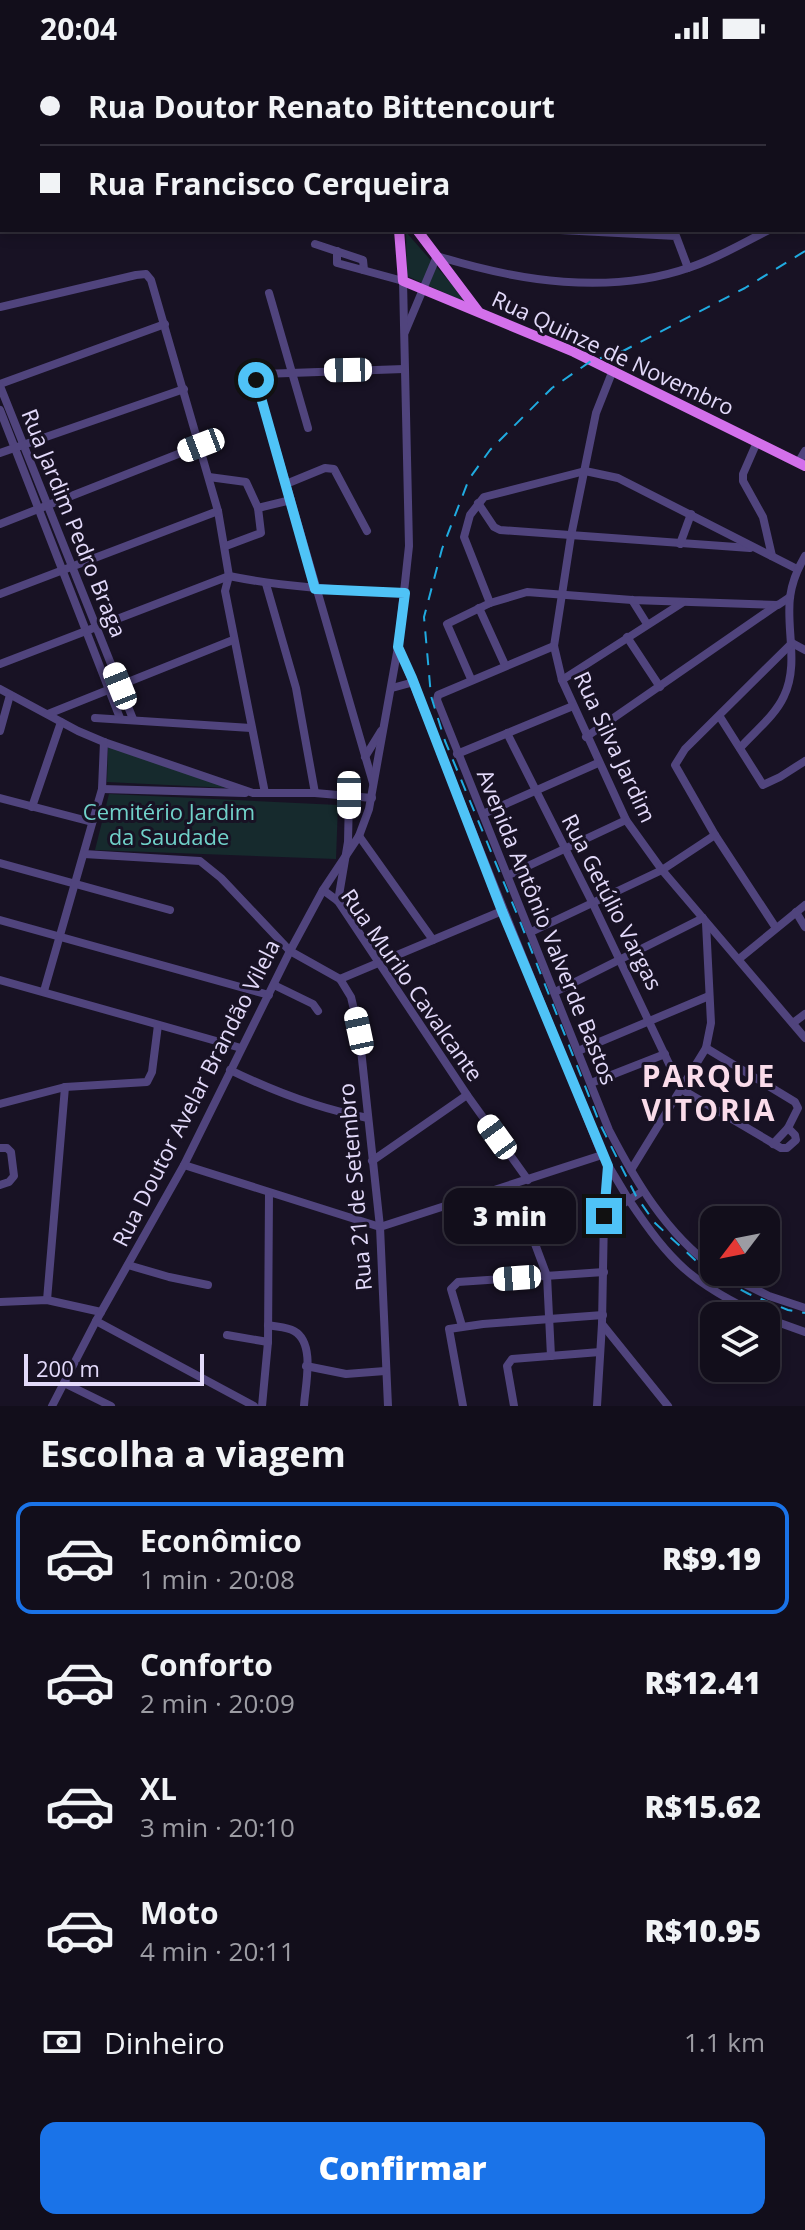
<!DOCTYPE html>
<html lang="pt">
<meta charset="utf-8">
<style>
:root{--surface:#120e1b;--page:#1b1724;--text:#f1f3f6;--muted:#9c9ca3;--line:#312e3a;--accent:#1a73e8}
body{margin:0;font-family:"Open Sans",sans-serif;background:var(--page);color:var(--text);height:100vh;display:flex;flex-direction:column;font-size:30px;white-space:nowrap}
*{box-sizing:border-box;margin:0}
p{font-size:26px;color:var(--muted)}
.icon{flex:none;width:44px;height:44px;fill:none;stroke:currentColor;stroke-width:2;stroke-linecap:round;stroke-linejoin:round}
.map{position:relative;height:1350px;overflow:hidden}
.drawer{display:flex;flex-direction:column;background:var(--surface);flex:1}
.drawer>*{flex:none}
.guide{position:absolute;left:0px;top:0px;width:806px;height:176px;box-shadow:0 4px 12px #0003,0 0 0 2px var(--line);display:grid;align-content:center;height:176px;padding:0 40px;background:var(--surface)}
.needle{width:52px;rotate:238deg}
.tools{position:absolute;left:700px;top:1150px;display:grid;gap:16px}
.tools a{display:grid;place-items:center;width:80px;height:80px;border-radius:16px;background:var(--surface);box-shadow:0 4px 12px #0003,0 0 0 2px var(--line);font-size:40px}
.scale{position:absolute;left:24px;bottom:20px;width:180px;box-sizing:border-box;padding-left:8px;border:4px solid #e3dafa;border-top:0;font-size:22px;line-height:28px;white-space:nowrap;color:#e3dafa;-webkit-text-stroke:6px #181224;paint-order:stroke}
.end{position:absolute;width:36px;height:36px;margin:-18px;border:10px solid #4fc3f7;background:#111;box-shadow:0 0 0 4px #111}
.from{border-radius:50%}
.bubble{position:absolute;height:56px;border-radius:16px;background:var(--surface);box-shadow:0 4px 12px #0003,0 0 0 2px var(--line);font-size:26px;font-weight:800;line-height:56px;text-align:center}
.car{position:absolute;width:24px;height:48px;margin:-24px -12px;border-radius:10px;box-shadow:0 0 6px 2px #0007;background:linear-gradient(#fff 24%,#345 0 40%,#fff 0 76%,#345 0 86%,#fff 0)}
.guide b{display:flex;align-items:center;gap:28px;height:76px;font-size:30px}
.guide b+b{border-top:2px solid var(--line)}
.guide i{width:20px;height:20px;background:var(--text)}
ul{padding:0;list-style:none}
li{display:flex;align-items:center;gap:24px;height:112px;margin:0 16px 12px;padding:0 24px;border:4px solid transparent;border-radius:16px}
li div{flex:1}
li b{display:block;font-size:30px}
li em{font-style:normal;font-weight:800}
li.selected{border-color:var(--accent)}
li>.icon{width:72px;height:72px;stroke-width:1.5}
h2{padding:0 40px;font-size:36px;line-height:96px}
.pay{display:flex;align-items:center;gap:20px;height:88px;padding:0 40px;font-size:30px}
.pay p{margin-inline-start:auto}
.button{display:flex;gap:16px;margin-top:auto;padding:16px 40px}
.button a{flex:1;height:92px;border-radius:16px;background:var(--accent);color:#fff;font-size:32px;font-weight:800;line-height:92px;text-align:center}
.status{display:flex;justify-content:space-between;align-items:center;height:56px;padding:0 40px;background:var(--surface);direction:ltr}
.status svg{height:22px;fill:currentColor}
.map>svg:first-child{display:block}
.green{fill:#162a2d}
.lines{fill:none;stroke-linecap:round;stroke-linejoin:round}
.minor{stroke:#50447d;stroke-width:8}
.major{stroke:#d370eb;stroke-width:10}
.rail{stroke:#20abe0;stroke-width:2;stroke-dasharray:12 10;stroke-linecap:butt}
.route{stroke:#4fc3f7;stroke-width:10}
.labels{text-anchor:middle;stroke-width:6;stroke-linejoin:round;paint-order:stroke}
.street-label{font-size:22px;fill:#e3dafa;stroke:#181224}
.park-label{font-size:22px;fill:#70d1c9;stroke:#181224}
.district-label{font-size:30px;font-weight:bold;letter-spacing:2px;fill:#fadcea;stroke:#181224}
</style>
<div class="status"><b>20:04</b><svg viewBox="0 0 49 12"><path d="M0 12V9h3v3zM5 12V6h3v6zM10 12V3h3v9zM15 12V0h3v12zM26 1h20v11H26zM47 4h2v5h-2z"/></svg></div>
<div class="map">
<svg width="805" height="1350" viewBox="0 0 805 1350">
<rect width="100%" height="100%" fill="#181224"/>
<!-- green -->
<g class="green">
<polygon points="406,176 463,241 463,245 407,220"/>
<polygon points="108,690 229,732 107,726"/>
<polygon points="109,738 338,749 336,803 95,794"/>
</g>
<g class="lines">
<!-- minor -->
<g class="minor">
<polyline points="242,0 252,2"/>
<polyline points="416,0 421,2"/>
<polyline points="444,0 449,2"/>
<polyline points="599,0 608,2"/>
<polyline points="773,0 774,2"/>
<polyline points="163,2 163,0"/>
<polyline points="388,2 389,0"/>
<polyline points="651,2 669,0"/>
<polyline points="0,143 2,143"/>
<polyline points="804,152 805,156"/>
<polyline points="560,174 676,180 688,212"/>
<polyline points="315,188 363,204 364,214"/>
<polyline points="269,237 308,372"/>
<polyline points="0,251 136,219 146,218 151,224 218,455 229,520 225,535 265,737"/>
<path d="M405,276l32,-76c81,25 172,40 254,11 27,-9 52,-24 78,-37"/>
<polyline points="613,314 596,357 571,480 554,590 562,624 626,764 662,814 805,982"/>
<polyline points="0,328 165,268"/>
<polyline points="0,330 133,663"/>
<polyline points="0,354 120,662"/>
<polyline points="757,386 743,418 743,425 763,461 772,500"/>
<polyline points="0,397 184,333"/>
<polyline points="798,407 805,395"/>
<polyline points="209,421 246,426 258,452 261,477 226,490"/>
<polyline points="286,428 325,412 334,413 367,475"/>
<polyline points="478,447 494,471 500,474 750,492"/>
<polyline points="258,452 291,444"/>
<polyline points="0,468 201,389"/>
<polyline points="680,488 691,458"/>
<polyline points="266,528 296,632 315,737"/>
<polyline points="0,538 218,455"/>
<polyline points="632,544 647,568"/>
<polyline points="490,547 464,481 470,459 484,441 585,415 618,422 797,513"/>
<polyline points="479,552 505,609"/>
<polyline points="627,581 660,631"/>
<polyline points="792,587 805,594"/>
<path d="M554,590l-116,49 -1,5 172,430c27,52 57,103 105,138"/>
<polyline points="399,592 602,1099 629,1144 643,1135"/>
<path d="M0,608l229,-88c59,12 117,14 176,17"/>
<polyline points="471,623 447,568 490,547 527,536 632,544 778,549 790,541"/>
<polyline points="562,624 682,547"/>
<polyline points="392,632 414,626"/>
<polyline points="0,633 78,675 104,686 253,737 315,737 372,742"/>
<polyline points="48,658 233,584"/>
<polyline points="720,661 763,729 780,721 805,705"/>
<polyline points="95,662 251,672"/>
<polyline points="0,675 10,639"/>
<polyline points="507,677 593,848 681,1033 781,1092 787,1092 796,1084 795,1079 788,1072 798,1052 795,1046 706,992"/>
<polyline points="586,681 777,549"/>
<path d="M740,692c14,-16 35,-32 44,-52 15,-31 2,-67 6,-99 2,-15 8,-29 15,-41"/>
<polyline points="457,698 573,650"/>
<polyline points="365,701 381,675"/>
<polyline points="373,727 256,324 262,318 404,313"/>
<polyline points="102,733 245,737"/>
<polyline points="0,742 92,766"/>
<polyline points="32,751 61,666"/>
<polyline points="483,758 598,707"/>
<polyline points="359,780 433,884"/>
<polyline points="84,798 200,805 221,822 290,895 340,923 351,941 359,975 380,1171 388,1350"/>
<polyline points="0,807 170,854"/>
<polyline points="509,819 626,764"/>
<polyline points="323,834 338,845 467,1039 528,1124"/>
<polyline points="338,845 348,786 349,739"/>
<polyline points="796,856 805,871"/>
<polyline points="0,864 269,939"/>
<polyline points="776,872 715,779 675,709 685,693 792,587"/>
<polyline points="531,876 662,814 715,779"/>
<polyline points="739,903 805,849"/>
<polyline points="340,923 502,855"/>
<polyline points="0,924 241,992"/>
<polyline points="274,929 313,948 318,955"/>
<polyline points="44,935 102,733 104,686"/>
<polyline points="555,936 703,862"/>
<polyline points="793,967 805,958"/>
<polyline points="578,995 709,940"/>
<path d="M230,1014c45,22 89,39 138,48"/>
<polyline points="591,1027 665,998"/>
<polyline points="0,1048 65,1031 147,1026 152,1016 158,969"/>
<polyline points="773,1088 788,1072"/>
<polyline points="0,1092 7,1092 11,1096 14,1120 9,1126 0,1129"/>
<polyline points="372,1105 467,1039"/>
<polyline points="184,1109 380,1171 602,1099"/>
<polyline points="608,1111 604,1160 602,1268 668,1350"/>
<polyline points="631,1114 706,992 711,967 706,867"/>
<polyline points="513,1129 547,1220 551,1300"/>
<path d="M604,1160l25,-16c42,63 64,84 133,116"/>
<polyline points="128,1209 169,1221 208,1229"/>
<polyline points="720,1216 769,1240 805,1252"/>
<polyline points="47,1244 65,1031"/>
<polyline points="0,1246 47,1244 101,1256"/>
<polyline points="766,1262 805,1276"/>
<polyline points="96,1265 254,1350"/>
<path d="M268,1269c9,2 19,2 26,6 22,12 11,55 10,75"/>
<polyline points="462,1270 451,1233 458,1226 604,1216"/>
<polyline points="227,1279 268,1286"/>
<polyline points="306,1310 346,1318 385,1315"/>
<polyline points="64,1327 111,1350"/>
<polyline points="52,1350 96,1265 184,1109 290,895 323,834 359,780 369,753 398,591 409,490 403,225 337,207 337,195"/>
<polyline points="262,1350 268,1286 269,1137"/>
<polyline points="463,1350 449,1273 483,1268 603,1259"/>
<polyline points="514,1350 507,1310 512,1303 600,1296"/>
<polyline points="597,1350 602,1268"/>
</g>
<!-- major -->
<g class="major">
<polyline points="10,0 11,2"/>
<polyline points="71,0 72,2"/>
<polyline points="295,0 300,2"/>
<polyline points="126,2 132,0"/>
<polyline points="232,2 232,0"/>
<polyline points="0,37 2,37"/>
<polyline points="399,174 403,225 574,296 805,410"/>
<polyline points="417,174 478,255"/>
</g>
<!-- rail -->
<polyline class="rail" points="805,195 745,232 623,295 591,305 552,332 490,394 469,423 442,493 424,561 431,640 445,685 519,863 600,1068 636,1140 655,1167 708,1216 749,1238 788,1254 805,1257"/>
</g>
<g class="lines">
<!-- route -->
<polyline class="route" points="256,324 315,533 405,537 398,591 412,622 502,855 608,1110 604,1160"/>
</g>
<g class="labels">
<!-- street labels -->
<g class="street-label">
<text transform="translate(613 297) rotate(25)" y="8">Rua Quinze de Novembro</text>
<text transform="translate(74 467) rotate(68)" y="8">Rua Jardim Pedro Braga</text>
<text transform="translate(615 691) rotate(65)" y="8">Rua Silva Jardim</text>
<text transform="translate(612 846) rotate(63)" y="8">Rua Getúlio Vargas</text>
<text transform="translate(547 871) rotate(68)" y="8">Avenida Antônio Valverde Bastos</text>
<text transform="translate(412 929) rotate(55)" y="8">Rua Murilo Cavalcante</text>
<text transform="translate(196 1037) rotate(-63)" y="8">Rua Doutor Avelar Brandão Vilela</text>
<text transform="translate(355 1131) rotate(-95)" y="8">Rua 21 de Setembro</text>
</g>
<!-- park labels -->
<g class="park-label">
<text x="169" y="764">Cemitério Jardim<tspan x="169" dy="25">da Saudade</tspan></text>
</g>
<!-- district labels -->
<g class="district-label">
<text x="709" y="1031">PARQUE<tspan x="709" dy="34">VITORIA</tspan></text>
</g>
</g>
</svg>
<div class="tools">
<a><svg class="needle" viewBox="-14 -14 28 28"><path d="M0-13l5 13h-10z" fill="#e53935"/><path d="M0 13l5-13h-10z" fill="#9c9ca3"/></svg></a>
<a><svg class="icon" aria-label="layers" viewBox="0 0 24 24"><path d="M12 4l9 5-9 5-9-5zM3 14l9 5 9-5"/></svg></a>
</div>
<div class="scale">200 m</div>
<i class="end from" style="left:256px;top:324px"></i>
<i class="end" style="left:604px;top:1160px"></i>
<div class="bubble" style="left:444px;top:1132px;width:132px">3 min</div>
<i class="car" style="left:348px;top:314px;rotate:269deg"></i>
<i class="car" style="left:201px;top:389px;rotate:249deg"></i>
<i class="car" style="left:120px;top:630px;rotate:338deg"></i>
<i class="car" style="left:349px;top:739px;rotate:180deg"></i>
<i class="car" style="left:359px;top:975px;rotate:348deg"></i>
<i class="car" style="left:497px;top:1081px;rotate:324deg"></i>
<i class="car" style="left:517px;top:1222px;rotate:266deg"></i>
<div class="guide">
<b><i class="from"></i>Rua Doutor Renato Bittencourt</b>
<b><i></i>Rua Francisco Cerqueira</b>
</div>
</div>
<section class="drawer">
<h2>Escolha a viagem</h2>
<ul>
<li class="selected"><svg class="icon" aria-label="car" viewBox="0 0 24 24"><path d="M5 17H2v-5l4-1 3-4h7l3 4 3 1v5h-3M9 17h6M6 11h13"/><circle cx="7" cy="17" r="2"/><circle cx="17" cy="17" r="2"/></svg><div><b>Econômico</b><p>1 min · 20:08</p></div><em>R$9.19</em></li>
<li><svg class="icon" aria-label="car" viewBox="0 0 24 24"><path d="M5 17H2v-5l4-1 3-4h7l3 4 3 1v5h-3M9 17h6M6 11h13"/><circle cx="7" cy="17" r="2"/><circle cx="17" cy="17" r="2"/></svg><div><b>Conforto</b><p>2 min · 20:09</p></div><em>R$12.41</em></li>
<li><svg class="icon" aria-label="car" viewBox="0 0 24 24"><path d="M5 17H2v-5l4-1 3-4h7l3 4 3 1v5h-3M9 17h6M6 11h13"/><circle cx="7" cy="17" r="2"/><circle cx="17" cy="17" r="2"/></svg><div><b>XL</b><p>3 min · 20:10</p></div><em>R$15.62</em></li>
<li><svg class="icon" aria-label="car" viewBox="0 0 24 24"><path d="M5 17H2v-5l4-1 3-4h7l3 4 3 1v5h-3M9 17h6M6 11h13"/><circle cx="7" cy="17" r="2"/><circle cx="17" cy="17" r="2"/></svg><div><b>Moto</b><p>4 min · 20:11</p></div><em>R$10.95</em></li>
</ul>
<div class="pay"><svg class="icon" aria-label="cash" viewBox="0 0 24 24"><path d="M3 7h18v10H3z"/><circle cx="12" cy="12" r="2"/></svg>Dinheiro<p>1.1 km</p></div>
<div class="button"><a>Confirmar</a></div>
</section>
